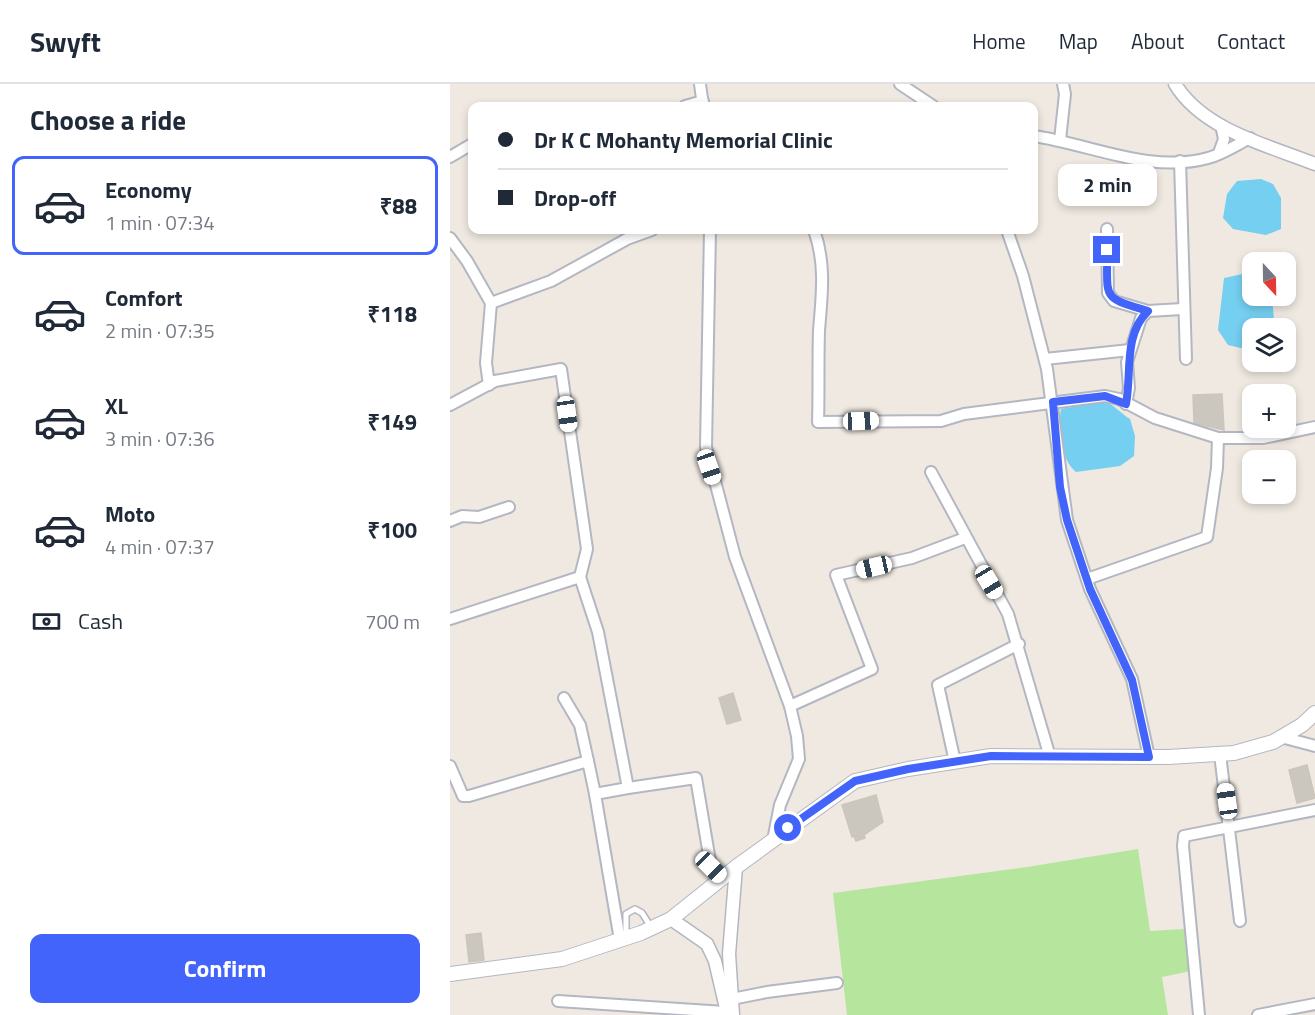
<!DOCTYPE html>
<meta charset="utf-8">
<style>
:root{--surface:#fff;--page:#f2f2f3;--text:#1f2937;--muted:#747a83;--line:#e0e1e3;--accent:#4264fb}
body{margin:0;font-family:"Titillium Web",sans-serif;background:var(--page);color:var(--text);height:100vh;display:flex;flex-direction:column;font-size:22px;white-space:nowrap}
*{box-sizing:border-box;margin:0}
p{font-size:20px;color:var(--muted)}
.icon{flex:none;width:33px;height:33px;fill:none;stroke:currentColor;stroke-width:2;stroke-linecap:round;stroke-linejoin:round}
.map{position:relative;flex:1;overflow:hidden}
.panel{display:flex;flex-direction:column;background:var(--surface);width:450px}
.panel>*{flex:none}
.top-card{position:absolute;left:18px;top:18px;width:570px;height:132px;border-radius:12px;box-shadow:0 3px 9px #0003;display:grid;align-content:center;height:132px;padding:0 30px;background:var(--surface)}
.needle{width:39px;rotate:158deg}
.fabs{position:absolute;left:792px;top:168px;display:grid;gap:12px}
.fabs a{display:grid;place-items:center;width:54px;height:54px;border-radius:12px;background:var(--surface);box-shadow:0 3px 9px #0003;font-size:30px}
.end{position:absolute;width:27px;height:27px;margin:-14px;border:8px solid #4264fb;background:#fff;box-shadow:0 0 0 3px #fff}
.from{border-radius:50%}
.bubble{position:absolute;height:42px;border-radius:12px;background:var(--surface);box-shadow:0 3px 9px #0003;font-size:20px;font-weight:700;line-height:42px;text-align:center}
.car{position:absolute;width:18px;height:36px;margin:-18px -9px;border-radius:8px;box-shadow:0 0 4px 2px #0007;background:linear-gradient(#fff 24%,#345 0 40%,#fff 0 76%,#345 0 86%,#fff 0)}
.top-card b{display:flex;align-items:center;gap:21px;height:57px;font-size:22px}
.top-card b+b{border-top:2px solid var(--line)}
.top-card i{width:15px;height:15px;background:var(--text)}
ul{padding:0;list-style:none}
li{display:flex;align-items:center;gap:18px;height:99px;margin:0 12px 9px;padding:0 18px;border:3px solid transparent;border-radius:12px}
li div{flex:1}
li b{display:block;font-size:22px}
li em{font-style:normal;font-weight:700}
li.selected{border-color:var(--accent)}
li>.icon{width:54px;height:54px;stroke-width:1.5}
h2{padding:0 30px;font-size:27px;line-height:72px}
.pay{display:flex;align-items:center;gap:15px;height:66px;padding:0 30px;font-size:22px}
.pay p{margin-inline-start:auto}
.action{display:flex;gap:12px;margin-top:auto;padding:12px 30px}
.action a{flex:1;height:69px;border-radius:12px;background:var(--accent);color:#fff;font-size:24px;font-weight:700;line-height:69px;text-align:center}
header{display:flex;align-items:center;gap:36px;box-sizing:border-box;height:84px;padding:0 30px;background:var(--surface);border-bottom:2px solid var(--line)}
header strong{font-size:28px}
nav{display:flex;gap:33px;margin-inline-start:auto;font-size:21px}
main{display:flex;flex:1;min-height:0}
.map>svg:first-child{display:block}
.green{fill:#b6e59e}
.water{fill:#75cff0}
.building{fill:#cbc7bf;stroke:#cbc5ba;stroke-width:1.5}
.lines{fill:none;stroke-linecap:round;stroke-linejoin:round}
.service-casing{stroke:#b4b7c1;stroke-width:8}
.minor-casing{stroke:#b4b7c1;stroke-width:14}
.tertiary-casing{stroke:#b4b7c1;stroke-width:15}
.secondary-casing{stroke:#b4b7c1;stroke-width:16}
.service{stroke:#fff;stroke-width:5}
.minor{stroke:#fff;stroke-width:10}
.tertiary{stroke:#fff;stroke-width:12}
.secondary{stroke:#fff;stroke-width:14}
.route{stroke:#4264fb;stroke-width:8}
</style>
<header>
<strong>Swyft</strong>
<nav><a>Home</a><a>Map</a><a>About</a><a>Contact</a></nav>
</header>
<main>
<section class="panel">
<h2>Choose a ride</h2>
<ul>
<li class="selected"><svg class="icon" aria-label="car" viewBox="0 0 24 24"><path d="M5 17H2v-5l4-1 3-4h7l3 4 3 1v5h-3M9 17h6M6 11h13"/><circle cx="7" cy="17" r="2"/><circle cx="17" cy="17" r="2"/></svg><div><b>Economy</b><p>1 min · 07:34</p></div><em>₹88</em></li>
<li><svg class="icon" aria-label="car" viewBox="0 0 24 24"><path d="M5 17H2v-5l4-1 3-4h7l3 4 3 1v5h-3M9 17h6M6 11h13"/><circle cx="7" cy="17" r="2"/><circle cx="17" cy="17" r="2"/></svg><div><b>Comfort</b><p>2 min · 07:35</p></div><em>₹118</em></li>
<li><svg class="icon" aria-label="car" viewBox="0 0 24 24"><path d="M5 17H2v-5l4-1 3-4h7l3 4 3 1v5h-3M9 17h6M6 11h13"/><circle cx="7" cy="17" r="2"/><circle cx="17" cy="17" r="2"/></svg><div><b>XL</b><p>3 min · 07:36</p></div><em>₹149</em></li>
<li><svg class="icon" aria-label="car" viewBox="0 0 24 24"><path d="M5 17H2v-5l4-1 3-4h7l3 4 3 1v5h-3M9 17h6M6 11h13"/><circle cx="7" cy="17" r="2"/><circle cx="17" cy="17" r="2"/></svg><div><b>Moto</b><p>4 min · 07:37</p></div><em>₹100</em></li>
</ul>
<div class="pay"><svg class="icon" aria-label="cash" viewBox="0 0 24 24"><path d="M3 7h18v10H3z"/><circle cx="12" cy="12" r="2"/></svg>Cash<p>700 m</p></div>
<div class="action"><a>Confirm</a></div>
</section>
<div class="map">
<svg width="865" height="931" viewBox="0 0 865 931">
<rect width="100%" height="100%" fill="#efe9e1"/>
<!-- green -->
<polygon class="green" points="688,765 700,847 734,845 741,887 712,893 718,931 397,931 383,809 577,783"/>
<!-- water -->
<g class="water">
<polygon points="811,95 823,100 831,114 831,145 816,151 783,145 773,134 777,110 787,97"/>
<polygon points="802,188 802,212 822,212 824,236 821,244 802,244 802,261 795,265 778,261 768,246 774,194"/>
<path d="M653,317c11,3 17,12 27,18l5,17 -1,20 -14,10 -44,6c-16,-13 -18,-44 -15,-63z"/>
</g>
<!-- building -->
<g class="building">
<polygon points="772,310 774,346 744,339 743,311"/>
<polygon points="283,609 291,636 277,640 269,614"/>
<polygon points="857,681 865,714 847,719 839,686"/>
<polygon points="426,711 433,738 414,751 415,754 406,757 404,752 402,753 392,721"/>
<polygon points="31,849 34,876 19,878 16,851"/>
</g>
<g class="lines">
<defs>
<polyline id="service" points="176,852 176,830 185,825 192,829 201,843"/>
<g id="minor">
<polyline points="250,0 253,22"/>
<polyline points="450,0 483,22"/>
<polyline points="235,22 253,17"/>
<path d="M584,52c55,8 117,38 174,22 15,-4 28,-13 42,-20"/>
<polyline points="610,56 615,10 613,0"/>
<polyline points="769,69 774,55 771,41"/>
<polyline points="0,73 22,60"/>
<polyline points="730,77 736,275"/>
<polyline points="657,145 658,209 664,217 698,227"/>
<polyline points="260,146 256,363 285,473 340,622 347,652 349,675 330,721 323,756"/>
<path d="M364,146c12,33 8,66 5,100 -1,31 0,62 -1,92l123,-1 23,-7 141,-18 14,3 36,19 63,20h45l52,-11"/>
<polyline points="557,146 573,192 597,285 617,436 640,505 682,595 699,673"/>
<polyline points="0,154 17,177 41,219"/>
<polyline points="595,275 680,266"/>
<polyline points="39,301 36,279 41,219 101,197 177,155 202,146"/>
<polyline points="676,320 679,304 677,278 691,234 698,227 732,225"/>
<polyline points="0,321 45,297 111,285 137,465 130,493"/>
<polyline points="481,388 558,530 600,673"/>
<polyline points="0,437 12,432 29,433 59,423"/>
<polyline points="637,495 757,453 767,384 768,354"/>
<polyline points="0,535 130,493 148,548 178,704 246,694 261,783 272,794"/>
<polyline points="114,614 130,641 138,677"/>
<polyline points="340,622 422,585 386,491 462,474 515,454"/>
<polyline points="831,653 865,662"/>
<polyline points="770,670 790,837"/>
<polyline points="505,678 488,601 569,560"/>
<polyline points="0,682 13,712 19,712 138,677 145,710"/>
<polyline points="170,856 145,710 178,704"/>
<polyline points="282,915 317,908 387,899"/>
<polyline points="108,917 275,928"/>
<polyline points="749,931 733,762 734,752 865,726"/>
<polyline points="808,931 865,920"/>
</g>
<g id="tertiary">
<path d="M725,0c28,46 92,61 140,80"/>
<polyline points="221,835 257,860 265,877 275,920"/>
<polyline points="283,931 279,870 286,783"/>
</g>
<polyline id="secondary" points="0,890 112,875 191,849 221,835 286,783 405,697 458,685 541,672 718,673 784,669 823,658 852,641 865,629"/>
</defs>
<!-- service casing -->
<use href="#service" class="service-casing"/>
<!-- minor casing -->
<use href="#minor" class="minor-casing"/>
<!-- tertiary casing -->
<use href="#tertiary" class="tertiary-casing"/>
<!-- secondary casing -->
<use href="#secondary" class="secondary-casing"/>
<!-- service -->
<use href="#service" class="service"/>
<!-- minor -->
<use href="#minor" class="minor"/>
<!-- tertiary -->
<use href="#tertiary" class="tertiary"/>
<!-- secondary -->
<use href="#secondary" class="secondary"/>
</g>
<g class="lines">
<!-- route -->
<path class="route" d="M338,744l67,-47 53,-12 83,-13 158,1 -17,-77 -42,-91 -23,-69 -7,-33 -7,-85 52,-6 21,8c6,-31 -3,-69 22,-93 -48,-14 -40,-12 -41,-61"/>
</g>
</svg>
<div class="fabs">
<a><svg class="needle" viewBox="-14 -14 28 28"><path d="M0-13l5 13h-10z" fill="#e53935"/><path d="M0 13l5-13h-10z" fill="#747a83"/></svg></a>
<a><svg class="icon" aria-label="layers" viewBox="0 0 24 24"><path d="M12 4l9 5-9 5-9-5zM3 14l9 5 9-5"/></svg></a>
<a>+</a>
<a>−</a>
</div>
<i class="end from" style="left:338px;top:744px"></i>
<i class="end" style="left:657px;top:166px"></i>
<div class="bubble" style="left:608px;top:80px;width:99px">2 min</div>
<i class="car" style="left:117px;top:330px;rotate:172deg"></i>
<i class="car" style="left:411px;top:337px;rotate:88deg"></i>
<i class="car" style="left:259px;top:383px;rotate:161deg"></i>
<i class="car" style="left:424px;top:483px;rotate:257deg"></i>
<i class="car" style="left:539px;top:498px;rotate:149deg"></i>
<i class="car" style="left:777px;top:717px;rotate:352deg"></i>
<i class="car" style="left:261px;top:783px;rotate:135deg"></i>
<div class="top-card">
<b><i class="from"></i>Dr K C Mohanty Memorial Clinic</b>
<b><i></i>Drop-off</b>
</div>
</div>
</main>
